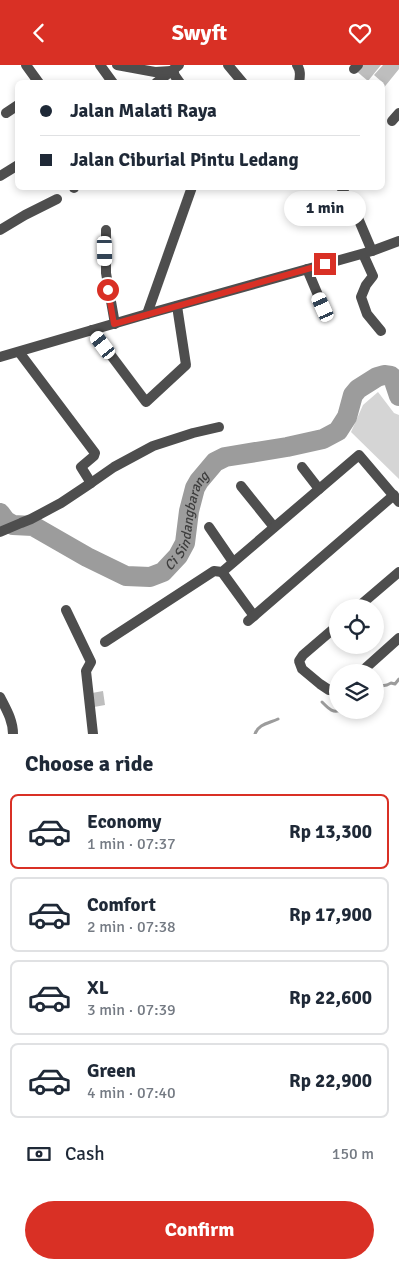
<!DOCTYPE html>
<meta charset="utf-8">
<style>
:root{--surface:#fff;--page:#f6f6f7;--text:#1f2937;--muted:#747a83;--line:#e0e1e3;--accent:#d93025}
body{margin:0;font-family:Signika,sans-serif;background:var(--page);color:var(--text);height:100vh;display:flex;flex-direction:column;font-size:19px;white-space:nowrap}
*{box-sizing:border-box;margin:0}
p{font-size:16px;color:var(--muted)}
.icon{flex:none;width:28px;height:28px;fill:none;stroke:currentColor;stroke-width:2;stroke-linecap:round;stroke-linejoin:round}
.map{position:relative;height:669px;overflow:hidden}
.panel{display:flex;flex-direction:column;background:var(--surface);flex:1}
.panel>*{flex:none}
.top-card{position:absolute;left:15px;top:15px;width:370px;height:110px;border-radius:8px;box-shadow:0 2px 8px #0003;display:grid;align-content:center;height:110px;padding:0 25px;background:var(--surface)}
.controls{position:absolute;left:329px;top:534px;display:grid;gap:10px}
.controls a{display:grid;place-items:center;width:55px;height:55px;border-radius:50%;background:var(--surface);box-shadow:0 2px 8px #0003;font-size:25px}
.end{position:absolute;width:22px;height:22px;margin:-11px;border:6px solid #d93025;background:#fff;box-shadow:0 0 0 2px #fff}
.from{border-radius:50%}
.bubble{position:absolute;height:35px;border-radius:18px;background:var(--surface);box-shadow:0 2px 8px #0003;font-size:16px;font-weight:700;line-height:35px;text-align:center}
.car{position:absolute;width:15px;height:30px;margin:-15px -8px;border-radius:6px;box-shadow:0 0 4px 1px #0007;background:linear-gradient(#fff 24%,#345 0 40%,#fff 0 76%,#345 0 86%,#fff 0)}
.top-card b{display:flex;align-items:center;gap:18px;height:48px;font-size:19px}
.top-card b+b{border-top:1px solid var(--line)}
.top-card i{width:12px;height:12px;background:var(--text)}
ul{padding:0;list-style:none}
li{display:flex;align-items:center;gap:15px;height:75px;margin:0 10px 8px;padding:0 15px;border:2px solid var(--line);border-radius:8px}
li div{flex:1}
li b{display:block;font-size:19px}
li em{font-style:normal;font-weight:700}
li.current{border-color:var(--accent)}
li>.icon{width:45px;height:45px;stroke-width:1.5}
h2{padding:0 25px;font-size:22px;line-height:60px}
.pay{display:flex;align-items:center;gap:12px;height:55px;padding:0 25px;font-size:19px}
.pay p{margin-inline-start:auto}
.primary-button{display:flex;gap:10px;margin-top:auto;padding:10px 25px}
.primary-button a{flex:1;height:58px;border-radius:30px;background:var(--accent);color:#fff;font-size:20px;font-weight:700;line-height:58px;text-align:center}
header{display:flex;justify-content:space-between;align-items:center;height:65px;padding:0 25px;background:var(--accent);color:#fff;font-size:22px;font-weight:700}
.map>svg:first-child{display:block}
.green{fill:#d5d5d5}
.lines{fill:none;stroke-linecap:round;stroke-linejoin:round}
.stream{stroke:#9c9c9c;stroke-width:3}
.river{stroke:#9c9c9c;stroke-width:20}
.building{fill:#bebebe}
.street{stroke:#4e4e4e;stroke-width:10}
.route{stroke:#d93025;stroke-width:6}
.labels{text-anchor:middle;stroke-width:4;stroke-linejoin:round;paint-order:stroke}
.water-label{font-size:14px;font-style:italic;fill:#3d3d3d;stroke:#fff}
</style>
<header><svg class="icon" aria-label="back" viewBox="0 0 24 24"><path d="M15 5l-7 7 7 7"/></svg>Swyft<svg class="icon" aria-label="heart" viewBox="0 0 24 24"><path d="M12 20l-8-8c-3-5 5-10 8-4 3-6 11-1 8 4z"/></svg></header>
<div class="map">
<svg width="399" height="669" viewBox="0 0 399 669">
<rect width="100%" height="100%" fill="#fff"/>
<!-- green -->
<polygon class="green" points="378,327 394,348 399,350 399,414 351,367 363,340"/>
<g class="lines">
<!-- stream -->
<g class="stream">
<polyline points="375,622 387,620 391,618 395,619 399,614"/>
<path d="M322,637c6,6 11,12 19,8"/>
<path d="M255,669c3,-10 15,-11 23,-15"/>
</g>
<!-- river -->
<path class="river" id="s1" d="M0,448l6,8 7,4 20,1 54,31 39,19 24,1 13,-5 15,-16 7,-13 4,-32 6,-23 4,-7 16,-19 10,-5 62,-10 36,-8 15,-8 9,-14 6,-22 5,-6 19,-12 7,-2 7,1 2,2 6,18"/>
</g>
<!-- building -->
<g class="building">
<polygon points="360,0 381,0 368,16 355,5"/>
<polygon points="383,0 399,0 399,4 382,25 382,17 374,10"/>
<polygon points="103,626 105,640 94,642 92,628"/>
</g>
<g class="lines">
<!-- street -->
<g class="street">
<polyline points="26,0 39,18"/>
<polyline points="100,0 113,18"/>
<polyline points="117,0 155,7 171,6"/>
<polyline points="228,0 243,18"/>
<path d="M297,0c4,6 3,11 2,18"/>
<polyline points="354,4 358,0"/>
<polyline points="173,5 175,11 180,18"/>
<polyline points="156,18 179,0"/>
<polyline points="6,48 18,40"/>
<polyline points="392,56 399,48"/>
<polyline points="0,111 18,100"/>
<polyline points="341,122 355,146 372,186"/>
<polyline points="74,123 74,122"/>
<polyline points="0,165 25,150 57,134"/>
<polyline points="106,165 106,208 115,259"/>
<polyline points="363,189 373,211 366,220 361,232 367,249 381,266"/>
<polyline points="307,204 323,242"/>
<polyline points="147,249 192,122"/>
<polyline points="92,265 146,337 186,300 177,241"/>
<polyline points="0,292 147,249 372,186 399,176"/>
<polyline points="302,402 319,424"/>
<polyline points="91,418 114,402 153,381 193,368 219,362"/>
<polyline points="241,421 274,462"/>
<polyline points="209,462 233,497"/>
<polyline points="0,467 21,458 31,454 61,438 91,418 81,402 94,391 95,388 19,287"/>
<polyline points="222,507 254,551"/>
<polyline points="358,542 399,507"/>
<polyline points="66,545 91,597 86,606 93,669"/>
<polyline points="248,556 394,430"/>
<polyline points="338,560 303,590 299,596 302,604 320,619 329,625 338,626"/>
<polyline points="105,577 214,506 222,507 359,390 399,437"/>
<polyline points="360,608 399,573"/>
<path d="M0,632c6,12 13,23 13,37"/>
</g>
</g>
<g class="lines">
<!-- route -->
<polyline class="route" points="108,225 114,259 325,199"/>
</g>
<g class="labels">
<!-- water labels -->
<g class="water-label">
<text dy="5" stroke="none"><textPath href="#s1" startOffset="240">Ci Sindangbarang</textPath></text>
</g>
</g>
</svg>
<div class="controls">
<a><svg class="icon" aria-label="locate" viewBox="0 0 24 24"><circle cx="12" cy="12" r="6"/><path d="M12 2v4M12 18v4M2 12h4M18 12h4"/></svg></a>
<a><svg class="icon" aria-label="layers" viewBox="0 0 24 24"><path d="M12 4l9 5-9 5-9-5zM3 14l9 5 9-5"/></svg></a>
</div>
<i class="end from" style="left:108px;top:225px"></i>
<i class="end" style="left:325px;top:199px"></i>
<div class="bubble" style="left:284px;top:126px;width:82px">1 min</div>
<i class="car" style="left:105px;top:186px;rotate:179deg"></i>
<i class="car" style="left:323px;top:242px;rotate:336deg"></i>
<i class="car" style="left:103px;top:280px;rotate:323deg"></i>
<div class="top-card">
<b><i class="from"></i>Jalan Malati Raya</b>
<b><i></i>Jalan Ciburial Pintu Ledang</b>
</div>
</div>
<section class="panel">
<h2>Choose a ride</h2>
<ul>
<li class="current"><svg class="icon" aria-label="car" viewBox="0 0 24 24"><path d="M5 17H2v-5l4-1 3-4h7l3 4 3 1v5h-3M9 17h6M6 11h13"/><circle cx="7" cy="17" r="2"/><circle cx="17" cy="17" r="2"/></svg><div><b>Economy</b><p>1 min · 07:37</p></div><em>Rp 13,300</em></li>
<li><svg class="icon" aria-label="car" viewBox="0 0 24 24"><path d="M5 17H2v-5l4-1 3-4h7l3 4 3 1v5h-3M9 17h6M6 11h13"/><circle cx="7" cy="17" r="2"/><circle cx="17" cy="17" r="2"/></svg><div><b>Comfort</b><p>2 min · 07:38</p></div><em>Rp 17,900</em></li>
<li><svg class="icon" aria-label="car" viewBox="0 0 24 24"><path d="M5 17H2v-5l4-1 3-4h7l3 4 3 1v5h-3M9 17h6M6 11h13"/><circle cx="7" cy="17" r="2"/><circle cx="17" cy="17" r="2"/></svg><div><b>XL</b><p>3 min · 07:39</p></div><em>Rp 22,600</em></li>
<li><svg class="icon" aria-label="car" viewBox="0 0 24 24"><path d="M5 17H2v-5l4-1 3-4h7l3 4 3 1v5h-3M9 17h6M6 11h13"/><circle cx="7" cy="17" r="2"/><circle cx="17" cy="17" r="2"/></svg><div><b>Green</b><p>4 min · 07:40</p></div><em>Rp 22,900</em></li>
</ul>
<div class="pay"><svg class="icon" aria-label="cash" viewBox="0 0 24 24"><path d="M3 7h18v10H3z"/><circle cx="12" cy="12" r="2"/></svg>Cash<p>150 m</p></div>
<div class="primary-button"><a>Confirm</a></div>
</section>
